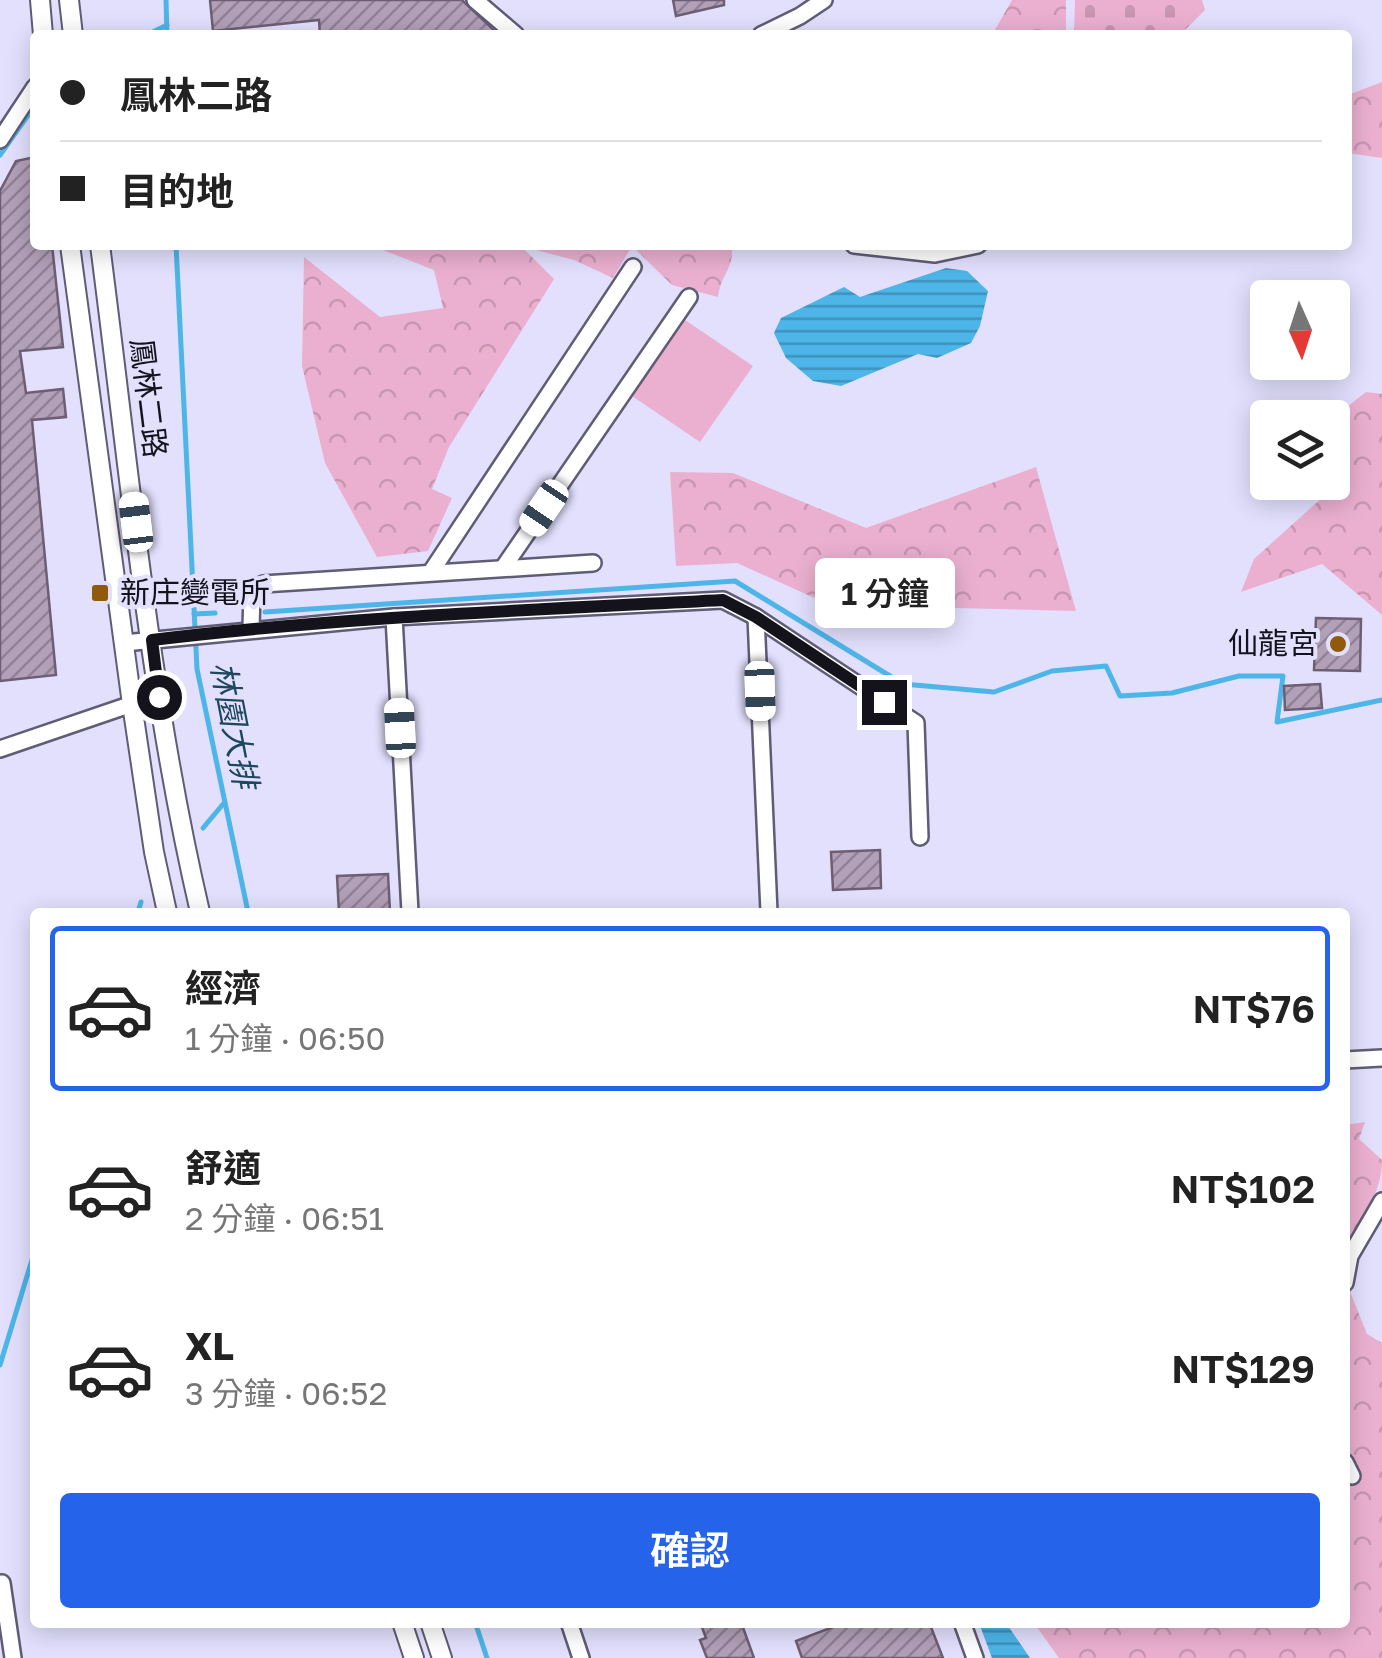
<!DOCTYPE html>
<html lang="zh-TW">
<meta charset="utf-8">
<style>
:root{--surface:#fff;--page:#f6f6f6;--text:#222;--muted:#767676;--line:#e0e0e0;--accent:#2563eb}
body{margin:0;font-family:"Golos Text","Noto Sans TC",sans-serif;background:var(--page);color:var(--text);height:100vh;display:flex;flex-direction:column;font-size:38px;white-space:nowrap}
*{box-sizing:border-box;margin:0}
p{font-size:32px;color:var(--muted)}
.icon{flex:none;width:55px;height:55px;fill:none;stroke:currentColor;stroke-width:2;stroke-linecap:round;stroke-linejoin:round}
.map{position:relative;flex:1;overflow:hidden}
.sheet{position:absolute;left:30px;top:908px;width:1320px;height:720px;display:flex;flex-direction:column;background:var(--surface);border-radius:10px;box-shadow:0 5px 25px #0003}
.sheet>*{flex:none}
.banner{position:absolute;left:30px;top:30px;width:1322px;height:220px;border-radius:10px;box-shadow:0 5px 25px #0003;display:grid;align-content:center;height:220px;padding:0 30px;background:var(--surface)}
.needle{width:65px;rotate:177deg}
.fabs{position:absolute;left:1250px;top:280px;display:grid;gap:20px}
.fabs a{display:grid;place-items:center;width:100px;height:100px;border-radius:10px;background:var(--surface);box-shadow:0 5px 25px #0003;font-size:50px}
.end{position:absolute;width:45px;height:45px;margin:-22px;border:12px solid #14131c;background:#fff;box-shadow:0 0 0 5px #fff}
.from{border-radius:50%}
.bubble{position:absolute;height:70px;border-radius:10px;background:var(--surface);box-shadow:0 5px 25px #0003;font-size:32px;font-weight:600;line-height:70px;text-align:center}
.car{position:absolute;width:30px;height:60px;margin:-30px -15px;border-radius:12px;box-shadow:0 0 8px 2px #0007;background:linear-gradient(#fff 24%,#345 0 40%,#fff 0 76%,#345 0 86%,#fff 0)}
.banner b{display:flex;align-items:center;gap:35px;height:95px;font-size:38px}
.banner b+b{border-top:2px solid var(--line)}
.banner i{width:25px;height:25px;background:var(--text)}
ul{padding:18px 0 0;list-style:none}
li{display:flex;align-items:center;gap:30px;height:165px;margin:0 20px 15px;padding:0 10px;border:5px solid transparent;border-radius:10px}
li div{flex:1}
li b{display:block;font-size:38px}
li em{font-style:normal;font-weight:600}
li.active{border-color:var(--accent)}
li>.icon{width:90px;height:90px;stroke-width:1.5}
.action{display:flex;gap:20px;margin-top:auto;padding:20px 30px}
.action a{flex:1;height:115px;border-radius:10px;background:var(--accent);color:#fff;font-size:40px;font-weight:600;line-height:115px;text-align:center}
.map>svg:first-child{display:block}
.grass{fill:#ebb0d0}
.forest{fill:url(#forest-crowns)}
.cemetery{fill:url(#cemetery-stones)}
.water{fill:url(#water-rules)}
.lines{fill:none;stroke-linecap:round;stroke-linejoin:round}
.stream{stroke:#4db5e8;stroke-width:5}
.building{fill:url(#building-hatch);stroke:#6e5e74;stroke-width:2.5}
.minor-casing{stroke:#5f5c75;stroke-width:20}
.major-casing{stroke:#5f5c75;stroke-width:22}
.minor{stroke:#fff;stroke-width:15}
.major{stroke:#fff;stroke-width:18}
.route{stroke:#14131c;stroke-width:12}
.poi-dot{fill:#8f5a0c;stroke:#e2e0fd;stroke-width:4}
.labels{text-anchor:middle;stroke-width:8;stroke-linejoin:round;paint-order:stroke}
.street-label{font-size:30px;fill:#14131c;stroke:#e2e0fd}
.poi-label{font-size:30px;fill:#14131c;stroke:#e2e0fd;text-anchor:start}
.water-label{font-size:32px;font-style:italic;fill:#1c475d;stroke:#e2e0fd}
</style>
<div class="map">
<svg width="1382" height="1658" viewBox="0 0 1382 1658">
<defs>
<pattern id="forest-crowns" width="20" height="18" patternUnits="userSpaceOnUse" patternTransform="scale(2.5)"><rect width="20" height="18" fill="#ebb0d0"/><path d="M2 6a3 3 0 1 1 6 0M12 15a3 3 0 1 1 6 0" fill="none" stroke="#c996b2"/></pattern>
<pattern id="cemetery-stones" width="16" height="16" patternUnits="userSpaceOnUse" patternTransform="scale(2.5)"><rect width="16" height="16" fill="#ebb0d0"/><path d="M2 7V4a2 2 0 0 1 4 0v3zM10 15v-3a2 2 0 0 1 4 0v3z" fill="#c996b2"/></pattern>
<pattern id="water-rules" width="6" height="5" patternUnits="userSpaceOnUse" patternTransform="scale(2.5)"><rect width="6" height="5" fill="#4db5e8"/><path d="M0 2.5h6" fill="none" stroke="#3f92bb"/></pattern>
<pattern id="building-hatch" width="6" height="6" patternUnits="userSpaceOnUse" patternTransform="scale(2.5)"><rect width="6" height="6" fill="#b2a0b8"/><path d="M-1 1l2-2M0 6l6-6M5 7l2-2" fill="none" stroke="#908195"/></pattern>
</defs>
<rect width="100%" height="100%" fill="#e2e0fd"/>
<!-- grass -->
<polygon class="grass" points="685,320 753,366 700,442 632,396"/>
<!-- forest -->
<g class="forest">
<polygon points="1012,0 1066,0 1066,35 992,35"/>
<polygon points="1382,82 1382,158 1348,153 1348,95"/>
<path d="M370,245h362c2,24 -11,29 -14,52l-46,-12 -40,-39 -19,32 -39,-18 -53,-14 33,33 -105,168 -17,42 20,9 -24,53 -51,6 -52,-94 -23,-97 2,-109 76,60 63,-9 -9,-38z"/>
<polygon points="1366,392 1382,394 1382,615 1322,564 1241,592 1254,559 1324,496 1324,483 1332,482 1333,418"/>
<polygon points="1036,467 1076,611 830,605 737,563 676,566 670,472 733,473 866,528"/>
<path d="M1365,1122l-6,17 23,21c0,39 -28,66 -37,104v-139z"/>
<polygon points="1345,1279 1367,1334 1382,1343 1382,1658 1059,1658 1034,1623 1345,1622"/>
</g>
<!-- cemetery -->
<polygon class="cemetery" points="1075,0 1202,0 1205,10 1180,35 1074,35"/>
<!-- water -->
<g class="water">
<polygon points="946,268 967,271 988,291 980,326 971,343 937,358 918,354 841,386 813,381 786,358 774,333 781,318 844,287 860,297"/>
<polygon points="979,1623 1006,1623 1030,1658 992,1658"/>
</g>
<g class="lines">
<!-- stream -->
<g class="stream">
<polyline points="166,0 167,35"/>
<polyline points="147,35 167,25"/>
<polyline points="0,155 31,111"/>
<polyline points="176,245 197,669 248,912"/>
<polyline points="265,612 735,581 903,684 994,692 1052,671 1106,666 1120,696 1172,693 1239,676 1283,676 1277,722 1382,700"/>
<polyline points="194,614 215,613"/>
<polyline points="203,828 224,803"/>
<polyline points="138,912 141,902"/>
<polyline points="0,1365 35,1250"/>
<polyline points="475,1622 487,1658"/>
</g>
</g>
<!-- building -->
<g class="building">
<polygon points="210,0 462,0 499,35 320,35 319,20 213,31"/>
<polygon points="673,0 724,0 724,5 676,16"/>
<polygon points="35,157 35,245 52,245 63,347 20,351 26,393 63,389 66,417 32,420 56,675 0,681 0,191 16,161"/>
<polygon points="1316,618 1361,619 1360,671 1314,670"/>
<polygon points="1320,684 1322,708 1285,710 1284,686"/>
<polygon points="880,850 881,888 833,890 831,852"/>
<polygon points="388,874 390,912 339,912 337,876"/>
<polygon points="700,1622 741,1622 754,1658 707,1658 700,1640 706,1638"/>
<polygon points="846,1622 929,1622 943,1658 802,1658 796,1641"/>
</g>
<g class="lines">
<defs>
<g id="minor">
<polyline points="475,0 516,35"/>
<polyline points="761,35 800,16 824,0"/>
<polyline points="0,140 35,87"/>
<polyline points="854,245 935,254 978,245"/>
<polyline points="503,568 689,297"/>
<polyline points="431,572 633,267"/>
<polyline points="394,617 410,912"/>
<polyline points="756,617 769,912"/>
<polyline points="251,628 252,593 263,584 593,563"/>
<polyline points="124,643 394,617 723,600 756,617 916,723 920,837"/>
<polyline points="0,749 132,704"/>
<polyline points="1345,1060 1382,1058"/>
<polyline points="1345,1283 1350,1256 1382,1201"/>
<polyline points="1345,1462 1352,1476"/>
<polyline points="2,1583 13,1658"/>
<polyline points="569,1622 581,1658"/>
<polyline points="962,1622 975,1658"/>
</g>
<g id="major">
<polyline points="40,0 43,35"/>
<polyline points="69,0 73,35"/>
<polyline points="70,245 132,704 154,852 167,912"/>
<path d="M100,245c29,222 49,449 100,667"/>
<polyline points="402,1622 414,1658"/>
<polyline points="430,1622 442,1658"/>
</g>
</defs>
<!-- minor casing -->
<use href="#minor" class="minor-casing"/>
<!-- major casing -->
<use href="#major" class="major-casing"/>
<!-- minor -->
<use href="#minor" class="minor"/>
<!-- major -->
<use href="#major" class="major"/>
</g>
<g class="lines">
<!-- route -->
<path class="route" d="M159,697l-7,-57c189,-23 380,-30 571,-40l33,17 128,85"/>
</g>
<!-- markers -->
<g class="poi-dot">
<rect x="90" y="583" width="20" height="20" rx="5"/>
<circle cx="1338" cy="644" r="10"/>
</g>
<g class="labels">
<!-- street labels -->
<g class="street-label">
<text transform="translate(148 398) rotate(83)" y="10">鳳林二路</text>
</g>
<!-- poi labels -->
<g class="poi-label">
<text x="120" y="603">新庄變電所</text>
<text x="1318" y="654" text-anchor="end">仙龍宮</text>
</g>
<!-- water labels -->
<g class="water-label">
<text transform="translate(234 725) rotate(79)" y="11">林園大排</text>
</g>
</g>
</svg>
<div class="fabs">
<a><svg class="needle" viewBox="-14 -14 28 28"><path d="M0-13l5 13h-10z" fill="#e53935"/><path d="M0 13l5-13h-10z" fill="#767676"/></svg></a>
<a><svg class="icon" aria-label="layers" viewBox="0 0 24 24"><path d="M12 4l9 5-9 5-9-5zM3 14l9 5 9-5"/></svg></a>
</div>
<i class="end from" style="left:159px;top:697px"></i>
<i class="end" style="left:884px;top:702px"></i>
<div class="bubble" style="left:815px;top:558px;width:140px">1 分鐘</div>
<i class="car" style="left:544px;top:508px;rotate:214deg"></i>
<i class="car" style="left:136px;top:522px;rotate:353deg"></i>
<i class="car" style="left:760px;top:691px;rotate:178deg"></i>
<i class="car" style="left:400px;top:728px;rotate:357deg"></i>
<div class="banner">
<b><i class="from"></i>鳳林二路</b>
<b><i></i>目的地</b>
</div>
<section class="sheet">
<ul>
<li class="active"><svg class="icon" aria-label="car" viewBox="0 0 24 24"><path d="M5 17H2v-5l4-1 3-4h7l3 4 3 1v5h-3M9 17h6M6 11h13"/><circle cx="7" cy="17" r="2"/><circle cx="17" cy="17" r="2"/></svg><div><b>經濟</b><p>1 分鐘 · 06:50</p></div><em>NT$76</em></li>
<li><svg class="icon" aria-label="car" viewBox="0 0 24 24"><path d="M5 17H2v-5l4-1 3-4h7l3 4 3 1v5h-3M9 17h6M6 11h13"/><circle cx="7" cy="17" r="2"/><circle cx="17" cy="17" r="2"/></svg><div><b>舒適</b><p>2 分鐘 · 06:51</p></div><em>NT$102</em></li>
<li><svg class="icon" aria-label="car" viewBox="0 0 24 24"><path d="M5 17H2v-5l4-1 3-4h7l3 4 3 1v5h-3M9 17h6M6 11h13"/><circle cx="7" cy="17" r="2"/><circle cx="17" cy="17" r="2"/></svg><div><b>XL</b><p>3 分鐘 · 06:52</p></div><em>NT$129</em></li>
</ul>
<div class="action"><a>確認</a></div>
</section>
</div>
